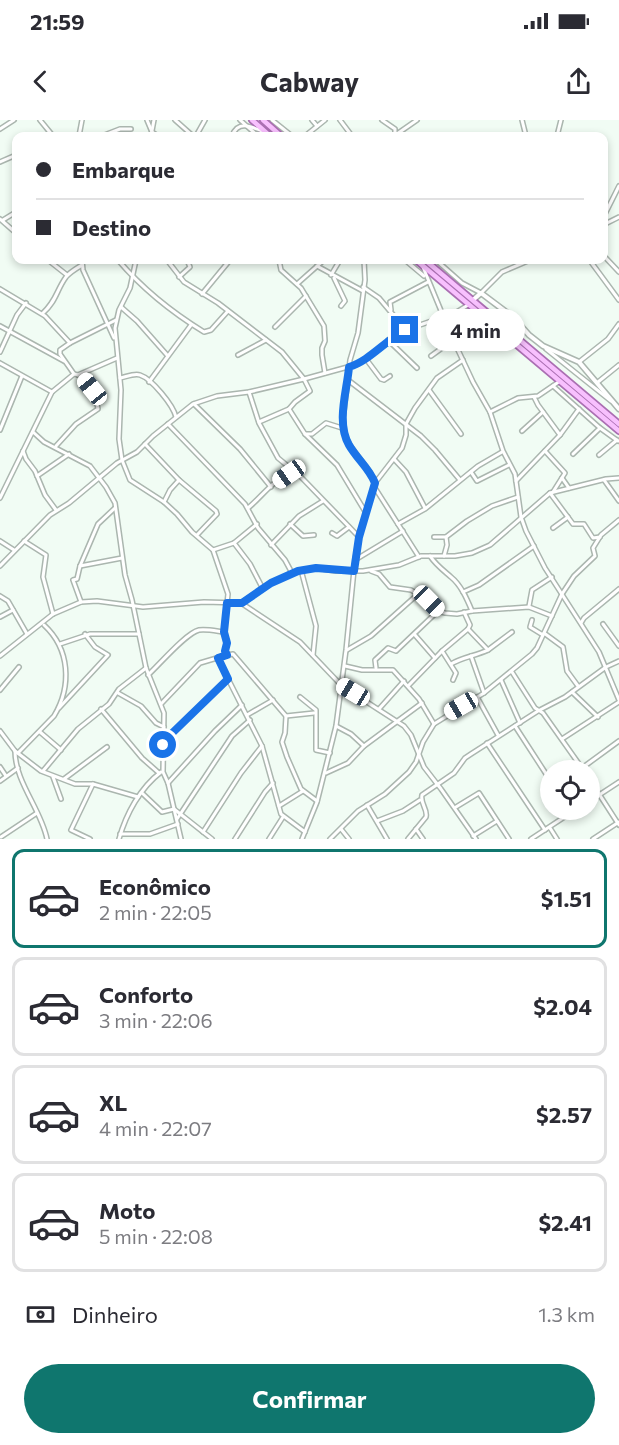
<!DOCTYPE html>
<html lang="pt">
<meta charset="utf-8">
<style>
:root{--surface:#fff;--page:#f7f7f7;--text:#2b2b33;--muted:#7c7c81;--line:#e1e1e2;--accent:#0f766e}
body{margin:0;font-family:Commissioner,sans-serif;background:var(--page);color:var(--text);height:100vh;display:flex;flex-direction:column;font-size:22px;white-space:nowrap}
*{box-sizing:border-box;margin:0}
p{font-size:20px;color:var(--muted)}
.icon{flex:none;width:33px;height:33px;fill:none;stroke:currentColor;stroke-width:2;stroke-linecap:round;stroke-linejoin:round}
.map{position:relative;height:719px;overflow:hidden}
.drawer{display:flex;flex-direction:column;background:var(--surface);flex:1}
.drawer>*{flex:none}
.top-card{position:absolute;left:12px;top:12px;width:596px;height:132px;border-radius:12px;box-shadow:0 3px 9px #0003;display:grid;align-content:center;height:132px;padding:0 24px;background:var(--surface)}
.tools{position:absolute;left:540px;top:640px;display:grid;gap:12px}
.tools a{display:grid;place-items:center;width:60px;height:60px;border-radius:50%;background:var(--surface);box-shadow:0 3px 9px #0003;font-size:30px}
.end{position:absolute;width:27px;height:27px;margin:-14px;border:8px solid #1a73e8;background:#fff;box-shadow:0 0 0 3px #fff}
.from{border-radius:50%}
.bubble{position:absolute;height:42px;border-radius:21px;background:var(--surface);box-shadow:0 3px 9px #0003;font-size:20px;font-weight:700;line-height:42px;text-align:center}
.car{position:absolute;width:18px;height:36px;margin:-18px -9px;border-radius:8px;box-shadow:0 0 4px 2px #0007;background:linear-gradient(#fff 24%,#345 0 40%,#fff 0 76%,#345 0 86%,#fff 0)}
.top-card b{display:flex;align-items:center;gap:21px;height:57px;font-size:22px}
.top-card b+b{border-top:2px solid var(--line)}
.top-card i{width:15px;height:15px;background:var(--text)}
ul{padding:10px 0 0;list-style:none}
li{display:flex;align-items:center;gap:18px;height:99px;margin:0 12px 9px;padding:0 12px;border:3px solid var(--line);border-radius:12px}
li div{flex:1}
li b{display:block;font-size:22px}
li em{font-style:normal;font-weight:700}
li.active{border-color:var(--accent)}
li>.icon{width:54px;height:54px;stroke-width:1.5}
.pay{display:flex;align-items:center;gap:15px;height:66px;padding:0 24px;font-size:22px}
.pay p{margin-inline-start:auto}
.cta{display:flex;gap:12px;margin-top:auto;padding:12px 24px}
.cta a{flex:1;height:69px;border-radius:36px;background:var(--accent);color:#fff;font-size:24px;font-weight:700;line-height:69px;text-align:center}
.status{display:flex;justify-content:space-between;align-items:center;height:42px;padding:0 30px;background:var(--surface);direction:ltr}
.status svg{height:16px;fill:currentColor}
header{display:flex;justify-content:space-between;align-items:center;height:78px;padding:0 24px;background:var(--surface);font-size:27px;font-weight:700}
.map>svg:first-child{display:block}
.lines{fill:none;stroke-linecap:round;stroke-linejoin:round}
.minor-casing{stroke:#abb6af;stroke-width:6}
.tertiary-casing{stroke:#abb6af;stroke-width:7}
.primary-casing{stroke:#aa6fb2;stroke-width:8}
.minor{stroke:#fff;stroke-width:3}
.tertiary{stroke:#fff;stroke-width:4}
.primary{stroke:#f8c0fe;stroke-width:4.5}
.route{stroke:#1a73e8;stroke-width:8}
</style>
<div class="status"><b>21:59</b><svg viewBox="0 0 49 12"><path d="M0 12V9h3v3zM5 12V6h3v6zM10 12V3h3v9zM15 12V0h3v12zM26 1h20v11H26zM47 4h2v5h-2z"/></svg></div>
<header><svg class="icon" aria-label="back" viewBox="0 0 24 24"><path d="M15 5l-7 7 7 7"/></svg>Cabway<svg class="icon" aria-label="share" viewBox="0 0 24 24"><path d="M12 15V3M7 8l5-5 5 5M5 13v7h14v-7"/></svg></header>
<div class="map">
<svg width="619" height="719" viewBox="0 0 619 719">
<rect width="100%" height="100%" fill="#f1fcf4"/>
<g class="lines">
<defs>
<g id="minor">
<polyline points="40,0 53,16"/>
<polyline points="147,0 152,12 158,16"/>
<polyline points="175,0 193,16"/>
<polyline points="240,0 258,16"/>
<polyline points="272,0 292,16"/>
<polyline points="312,0 317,6"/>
<polyline points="340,0 352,16"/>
<polyline points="382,0 395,9 395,15"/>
<polyline points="522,0 526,16"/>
<polyline points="0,9 14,0"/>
<polyline points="79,16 82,0"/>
<polyline points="102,16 120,9 131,9"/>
<polyline points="151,16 154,0"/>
<polyline points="196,16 205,0"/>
<path d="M232,16c6,-16 18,-10 32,-4"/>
<polyline points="305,16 325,0"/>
<polyline points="394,16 417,0"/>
<polyline points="557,16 561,0"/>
<polyline points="0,42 16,35"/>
<polyline points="603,98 619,66"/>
<polyline points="0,99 16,113"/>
<polyline points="3,100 16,92"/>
<polyline points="603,105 619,97"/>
<polyline points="603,135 619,152"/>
<polyline points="48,140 67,155"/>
<polyline points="82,140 83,150 114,218"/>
<path d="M118,140c23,27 55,53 86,72l7,-2 17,-19"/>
<polyline points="136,140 130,168 119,190 115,208 121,270 119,319 122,340 130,360 164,382 177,394 192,412 213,430 228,474 224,512 227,523 225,531 227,535 200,543 161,584"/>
<polyline points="167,140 184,162 218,183 282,232 304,259 310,271 295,282 289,289 305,314 337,345 366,393"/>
<polyline points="279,140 281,150 301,168 324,206 325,221 322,228 322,235 325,253"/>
<polyline points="405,140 424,156"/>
<polyline points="436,140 462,163 481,173 502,152 530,140"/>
<polyline points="591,142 619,180"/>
<polyline points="317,146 363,171"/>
<polyline points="423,147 451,215 473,262 490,292 503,331 515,354 521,397 526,411 545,448 599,532 619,580"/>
<polyline points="331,155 340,140"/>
<polyline points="179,157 190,147 187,140"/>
<polyline points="334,158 345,181 341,186"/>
<polyline points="297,164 324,140"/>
<polyline points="363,167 379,178 406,210"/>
<polyline points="0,169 45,196 70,223"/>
<polyline points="202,174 230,140"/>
<polyline points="121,187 137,201 167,235"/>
<polyline points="391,190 390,182 428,162"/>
<path d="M43,193c14,-13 13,-22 23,-36 4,-5 11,-9 16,-12"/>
<polyline points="0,206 64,241"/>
<polyline points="275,207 306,176"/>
<polyline points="388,220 417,248"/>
<polyline points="546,229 611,281"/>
<polyline points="0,232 17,195 26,183"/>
<polyline points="238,235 266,220"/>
<polyline points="431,236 453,220"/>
<polyline points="366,239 381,259 384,260 390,256"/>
<polyline points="579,242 608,219 619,204"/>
<polyline points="0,243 52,272"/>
<polyline points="78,255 117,238"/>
<path d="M120,258c6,-1 14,-5 20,-3 12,4 33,30 36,42"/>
<polyline points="348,260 421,316 435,330 460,360"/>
<polyline points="149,262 191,205"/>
<polyline points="598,262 619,245"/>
<polyline points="553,266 600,308 573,334"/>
<polyline points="429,270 461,314"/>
<polyline points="249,272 259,303 278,338 301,357 359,417"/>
<polyline points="534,277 538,285 560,315"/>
<polyline points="194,284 240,329 271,367"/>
<polyline points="490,292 518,278 538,276 560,261"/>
<polyline points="259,302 289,289"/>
<polyline points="168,304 245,384 258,408 285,440 292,453"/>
<polyline points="600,308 618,321"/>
<polyline points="0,310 22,256"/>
<polyline points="522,311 543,292"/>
<polyline points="33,312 44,322 90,346 106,367 115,383 125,455 132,480 146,548 164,593 163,652 168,663 181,719"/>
<polyline points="305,314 312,314 326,303 342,308"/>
<polyline points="145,324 179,360 216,391 217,394 197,415"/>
<path d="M56,326l20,-22 22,-15c-2,-13 -9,-34 -24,-35"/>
<polyline points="23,331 26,339 35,351 45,375 56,390"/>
<polyline points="545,331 565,353 553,372"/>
<polyline points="599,335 617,320"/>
<polyline points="394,339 406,352 425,388"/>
<polyline points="471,352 477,361 509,345"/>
<polyline points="37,356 69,334"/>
<polyline points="562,358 569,368"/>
<polyline points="604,360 619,381"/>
<polyline points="516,361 560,315 579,289"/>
<polyline points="375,363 402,328 406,315 406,304 415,288 437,258 463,240"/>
<polyline points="375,368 419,437"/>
<polyline points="550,373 573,404 584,404 593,418 600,417"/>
<polyline points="0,378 52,272 74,254 60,234 60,230 70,223 116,200"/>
<polyline points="164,382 170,370 179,360"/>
<path d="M248,388c14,-11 29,-34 47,-35"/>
<polyline points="290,404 303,416 314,415"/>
<polyline points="398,404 425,389 478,346 502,332"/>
<polyline points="553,408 568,397"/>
<polyline points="332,413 337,416 349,407"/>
<polyline points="434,417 446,417 467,401 492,386 518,377"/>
<polyline points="0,421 14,430"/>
<polyline points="24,421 46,435 43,457 53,494"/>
<polyline points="234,423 250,444 263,469"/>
<polyline points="271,425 299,396 323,381"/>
<polyline points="213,430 234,423 257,404"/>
<path d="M430,436c6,9 13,14 21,21 10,8 16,22 21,34"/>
<polyline points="444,436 447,425 446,417"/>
<polyline points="355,440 403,411"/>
<polyline points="0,446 50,395 69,383 117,343 137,332 153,316 193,284 217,276 249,272 304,259 355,245 366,239 396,216 414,207 455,193 468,185"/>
<polyline points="80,446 122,438"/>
<polyline points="301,450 316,506 313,535"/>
<polyline points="371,451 379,454 390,467 411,470 429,481 438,491 445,493 457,494 472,491 529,487 552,496"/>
<polyline points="463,472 479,465 534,426"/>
<polyline points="0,476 8,481 27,514"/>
<polyline points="81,482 73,460 77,459 80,446 98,404 115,388"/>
<polyline points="241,483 300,522 342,566 404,606 411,615 424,647 441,669 476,719"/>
<polyline points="529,486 532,470 552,457"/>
<polyline points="0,497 13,490"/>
<polyline points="532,500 530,507 543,515"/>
<polyline points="581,503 584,498 619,469"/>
<polyline points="603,504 619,526"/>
<polyline points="544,513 563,527 567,551 578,566"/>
<polyline points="415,515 435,538"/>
<polyline points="60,524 90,514 139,514"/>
<polyline points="347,530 371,516 418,474"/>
<polyline points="488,530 512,512"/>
<polyline points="442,531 456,553 453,560"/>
<polyline points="227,535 233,534 286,596 285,613 282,622 287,637 301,669 317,681"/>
<polyline points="0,536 53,494 81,482 97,481 143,487 204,482 241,483 271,463 298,451 316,448 336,451 363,451 399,445 421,436 455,436 472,433 490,425 550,373 606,359 619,358"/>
<polyline points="471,536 484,573"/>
<polyline points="218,539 262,626 281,694 305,712"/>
<path d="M451,544c12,-7 24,-8 37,-14l-20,-21"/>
<polyline points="345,546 362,550 393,550 419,579 434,604"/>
<polyline points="376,548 375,540 388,528 396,531 438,491"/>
<polyline points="512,552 535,588 543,593 584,651"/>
<path d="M148,555c11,-10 38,-42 51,-45 8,-1 17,1 25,2"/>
<polyline points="501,560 520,603"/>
<polyline points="409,565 442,531 468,509 470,505 464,492"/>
<polyline points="0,570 19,547"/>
<polyline points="572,572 598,597"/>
<polyline points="118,573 141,586 156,603 164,607"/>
<polyline points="300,577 316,590 316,630 330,633"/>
<polyline points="477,577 498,615"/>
<polyline points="59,588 108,535 95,527 85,514"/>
<polyline points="101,589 142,638 159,653"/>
<polyline points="379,589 404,561"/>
<polyline points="247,595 273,580"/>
<polyline points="286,596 314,593"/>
<polyline points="336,606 351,614 364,626"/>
<polyline points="515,606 550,660"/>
<polyline points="0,611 15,631 41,651 75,664 93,664 138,677"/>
<polyline points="40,612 61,630"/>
<polyline points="562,619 619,582"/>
<polyline points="165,620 228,559"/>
<polyline points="487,623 545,710"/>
<path d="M15,631c0,31 26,58 32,88"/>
<path d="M18,633l36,-37c18,-30 16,-67 -10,-91"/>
<polyline points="0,647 6,656"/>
<polyline points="582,648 619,621"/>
<polyline points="43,651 78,609 109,584 119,569 146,548"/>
<polyline points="326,653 348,643 364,626 422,583"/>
<polyline points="53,657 61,679"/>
<polyline points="64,659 107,627"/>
<polyline points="590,660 619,705"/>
<polyline points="0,661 18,648"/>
<polyline points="168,663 215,611 242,585"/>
<polyline points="142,673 162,692 174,689 212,719"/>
<polyline points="590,681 619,662"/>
<polyline points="367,685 387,719"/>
<polyline points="279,686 303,671"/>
<polyline points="456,687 479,673 509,719"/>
<polyline points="177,699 232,616 250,600"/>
<polyline points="377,701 403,691 420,680"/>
<polyline points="550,708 557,719"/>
<polyline points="341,709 349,719"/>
<polyline points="416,709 423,719"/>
<polyline points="203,712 241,653 262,626"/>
<polyline points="120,714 150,714 178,704"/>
<polyline points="473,716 497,701"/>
<polyline points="1,717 37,693"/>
<polyline points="90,719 71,710 93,664"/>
<path d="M119,719c7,-25 21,-51 42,-67"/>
<polyline points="235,719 265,672 273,663"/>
<polyline points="269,719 283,697"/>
<polyline points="302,719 317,682 336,606 346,530 355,440 359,417 375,363 370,352 349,324 342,308 350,240 358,213 365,160 364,140"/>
<polyline points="330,719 358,691 385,674 409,652 416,642 423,622 434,604 484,573 532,534 537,528 562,474 574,456 595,436 593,428 601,415 619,400"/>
<path d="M408,719l18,-22c2,-8 -6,-13 -4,-22l32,-22 11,-15 6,-4 67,-43 27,-14 41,-30 13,-6"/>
<polyline points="531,719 575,690"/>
<polyline points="593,719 619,702"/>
</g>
<polyline id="tertiary" points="473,180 481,173 513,197 529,215 543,226 579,242 619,289"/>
<g id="primary">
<polyline points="252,0 270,16"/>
<polyline points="263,0 281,16"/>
<polyline points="416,140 619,311"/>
<polyline points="425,140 619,304"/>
</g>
</defs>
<!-- minor casing -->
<use href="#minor" class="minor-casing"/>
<!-- tertiary casing -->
<use href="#tertiary" class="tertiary-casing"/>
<!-- primary casing -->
<use href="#primary" class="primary-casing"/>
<!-- minor -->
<use href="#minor" class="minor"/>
<!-- tertiary -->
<use href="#tertiary" class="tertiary"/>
<!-- primary -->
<use href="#primary" class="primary"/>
</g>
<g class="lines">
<!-- route -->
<path class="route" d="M163,625l1,-4 64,-62 -10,-21 9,-3 -2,-4 2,-8 -3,-11 3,-29h15l29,-20 27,-12 18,-3 38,3 5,-34 16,-54c-6,-15 -18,-24 -26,-38 -13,-23 -2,-54 0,-78 20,-6 36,-26 56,-37"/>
</g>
</svg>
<div class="tools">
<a><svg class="icon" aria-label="locate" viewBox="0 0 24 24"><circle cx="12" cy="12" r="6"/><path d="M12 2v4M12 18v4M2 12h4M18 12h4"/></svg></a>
</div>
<i class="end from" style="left:163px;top:625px"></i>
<i class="end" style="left:405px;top:210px"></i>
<div class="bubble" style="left:426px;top:189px;width:99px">4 min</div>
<i class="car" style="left:92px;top:269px;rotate:321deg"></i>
<i class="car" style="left:289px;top:354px;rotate:235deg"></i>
<i class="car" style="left:429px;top:481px;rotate:135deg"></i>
<i class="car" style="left:353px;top:572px;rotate:301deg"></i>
<i class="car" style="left:461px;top:586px;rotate:240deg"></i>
<div class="top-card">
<b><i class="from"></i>Embarque</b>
<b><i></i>Destino</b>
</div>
</div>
<section class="drawer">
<ul>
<li class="active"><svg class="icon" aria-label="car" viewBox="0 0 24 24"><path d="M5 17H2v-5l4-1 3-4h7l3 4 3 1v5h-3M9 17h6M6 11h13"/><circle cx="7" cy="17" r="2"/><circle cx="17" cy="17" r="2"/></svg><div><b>Econômico</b><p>2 min · 22:05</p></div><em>$1.51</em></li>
<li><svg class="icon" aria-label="car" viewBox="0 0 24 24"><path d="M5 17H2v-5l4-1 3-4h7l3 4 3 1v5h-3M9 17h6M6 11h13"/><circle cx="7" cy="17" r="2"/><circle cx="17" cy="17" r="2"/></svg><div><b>Conforto</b><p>3 min · 22:06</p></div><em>$2.04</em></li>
<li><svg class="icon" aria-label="car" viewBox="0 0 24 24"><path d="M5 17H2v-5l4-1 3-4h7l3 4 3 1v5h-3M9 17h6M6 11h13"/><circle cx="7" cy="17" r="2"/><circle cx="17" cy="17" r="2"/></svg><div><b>XL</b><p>4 min · 22:07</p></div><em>$2.57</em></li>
<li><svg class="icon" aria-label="car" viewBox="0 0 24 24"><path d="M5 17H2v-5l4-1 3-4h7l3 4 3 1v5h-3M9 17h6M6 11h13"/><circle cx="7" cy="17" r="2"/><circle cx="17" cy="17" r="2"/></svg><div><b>Moto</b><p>5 min · 22:08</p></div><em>$2.41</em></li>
</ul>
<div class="pay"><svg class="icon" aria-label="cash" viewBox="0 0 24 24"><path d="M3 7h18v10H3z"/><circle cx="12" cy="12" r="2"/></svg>Dinheiro<p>1.3 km</p></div>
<div class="cta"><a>Confirmar</a></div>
</section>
